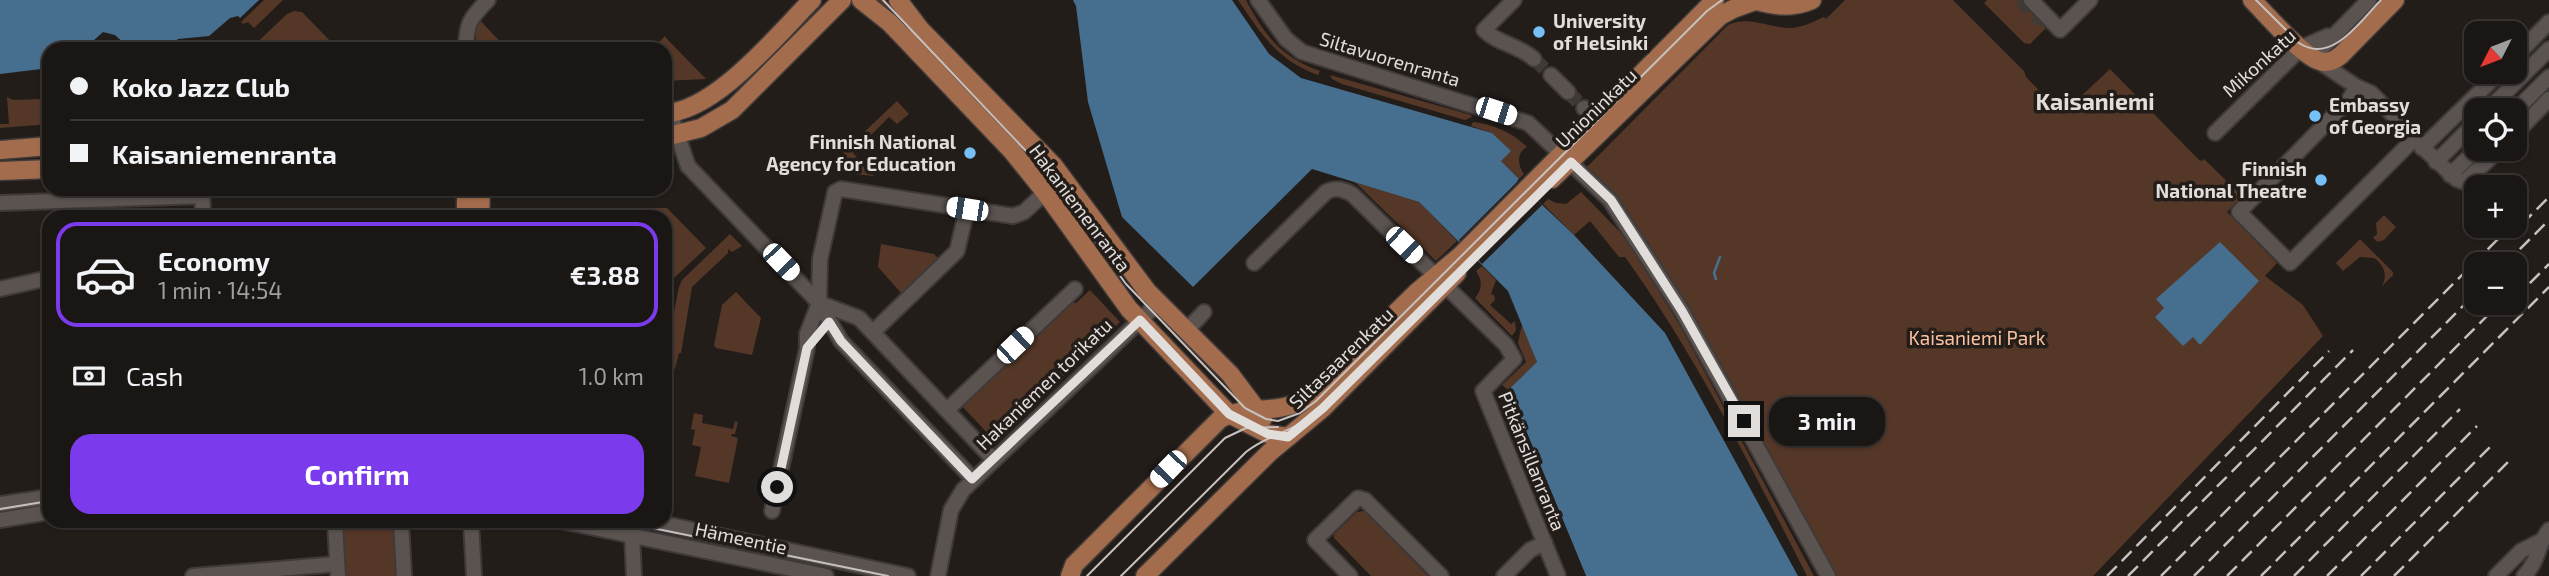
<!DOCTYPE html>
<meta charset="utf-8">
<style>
:root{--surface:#1a1614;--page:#231f1d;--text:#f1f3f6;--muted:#9f9fa0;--line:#383534;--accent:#7c3aed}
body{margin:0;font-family:"Exo 2",sans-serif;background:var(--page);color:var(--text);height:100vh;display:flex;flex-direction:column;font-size:26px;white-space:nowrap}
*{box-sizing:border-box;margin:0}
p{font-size:23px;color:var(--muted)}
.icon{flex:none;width:38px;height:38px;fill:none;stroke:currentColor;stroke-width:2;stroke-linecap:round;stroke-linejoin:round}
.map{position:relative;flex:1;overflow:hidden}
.side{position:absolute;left:42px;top:210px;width:630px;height:318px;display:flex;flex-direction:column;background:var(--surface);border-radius:21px;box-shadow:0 2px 5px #0004,0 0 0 2px var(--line)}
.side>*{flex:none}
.top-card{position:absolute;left:42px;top:42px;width:630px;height:154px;border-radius:21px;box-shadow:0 2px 5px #0004,0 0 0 2px var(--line);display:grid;align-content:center;height:154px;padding:0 28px;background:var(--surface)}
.needle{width:46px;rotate:228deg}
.controls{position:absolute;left:2464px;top:21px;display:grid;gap:14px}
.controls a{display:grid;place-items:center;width:63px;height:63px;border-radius:14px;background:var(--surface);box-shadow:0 2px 5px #0004,0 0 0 2px var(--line);font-size:35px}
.end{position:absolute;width:32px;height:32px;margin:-16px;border:9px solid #e1dddb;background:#111;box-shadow:0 0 0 4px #111}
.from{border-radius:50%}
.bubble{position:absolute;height:49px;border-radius:21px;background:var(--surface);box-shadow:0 2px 5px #0004,0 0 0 2px var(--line);font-size:23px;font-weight:700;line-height:49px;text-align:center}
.car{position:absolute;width:21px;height:42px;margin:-21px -10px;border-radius:9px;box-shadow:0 0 5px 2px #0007;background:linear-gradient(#fff 24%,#345 0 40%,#fff 0 76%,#345 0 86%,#fff 0)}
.top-card b{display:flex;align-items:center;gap:24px;height:66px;font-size:26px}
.top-card b+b{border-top:2px solid var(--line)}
.top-card i{width:18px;height:18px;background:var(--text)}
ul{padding:12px 0 0;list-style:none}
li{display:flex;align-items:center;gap:21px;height:105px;margin:0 14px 10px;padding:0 14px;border:4px solid transparent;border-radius:21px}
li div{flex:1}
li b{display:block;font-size:26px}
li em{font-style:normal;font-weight:700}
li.current{border-color:var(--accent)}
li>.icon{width:63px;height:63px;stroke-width:1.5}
.pay{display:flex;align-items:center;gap:18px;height:77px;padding:0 28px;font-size:26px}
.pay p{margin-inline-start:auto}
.action{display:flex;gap:14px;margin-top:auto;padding:14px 28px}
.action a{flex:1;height:80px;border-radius:21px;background:var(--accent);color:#fff;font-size:28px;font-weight:700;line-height:80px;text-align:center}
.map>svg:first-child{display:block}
.green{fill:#543727}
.water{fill:#466f8f}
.pier{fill:#231d1a}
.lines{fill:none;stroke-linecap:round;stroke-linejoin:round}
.stream{stroke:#466f8f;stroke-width:2.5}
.minor-tunnel{stroke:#403a37;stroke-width:14;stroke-dasharray:14 7;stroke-linecap:butt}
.minor-casing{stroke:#3f3a39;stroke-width:18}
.major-casing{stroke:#3f3a39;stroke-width:21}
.minor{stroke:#5a5350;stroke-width:14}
.major{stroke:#a36c4c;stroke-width:18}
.tram{stroke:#c6c1bf;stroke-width:2}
.rail{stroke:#c6c1bf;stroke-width:2.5;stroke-dasharray:14 7;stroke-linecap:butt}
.route{stroke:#e1dddb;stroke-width:9}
.poi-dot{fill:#77bff7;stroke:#231d1a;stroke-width:2.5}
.labels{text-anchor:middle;stroke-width:7;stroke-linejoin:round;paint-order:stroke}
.poi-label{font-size:19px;font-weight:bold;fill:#e1dddb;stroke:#231d1a;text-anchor:start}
.street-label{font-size:19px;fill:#e1dddb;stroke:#231d1a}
.park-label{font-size:19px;fill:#fcc3a3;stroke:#231d1a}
.quarter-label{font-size:23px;font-weight:bold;fill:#e1dddb;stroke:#231d1a}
</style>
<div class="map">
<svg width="2549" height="576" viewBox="0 0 2549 576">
<rect width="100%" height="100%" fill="#231d1a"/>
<!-- green -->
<g class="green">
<polygon points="264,0 283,0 254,28 248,22 243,24 241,22"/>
<polygon points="878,0 886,0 1046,168 1039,175 875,2"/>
<path d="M1238,0h8c19,36 35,57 74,71l-2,4c-41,-15 -56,-40 -80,-75z"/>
<path d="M1845,0h108l71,71 2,6 36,37 48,-45 89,91 3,1 2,-2 38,37 -15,16 50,51 -12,13 38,29 20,31 -230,240h-259l-150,-274 -76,-113 -21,-22 141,-142c22,-10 40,3 63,3 12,-1 22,-6 33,-11l2,2z"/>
<polygon points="1987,0 2023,0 2049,25 2030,44 2024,43 1984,3"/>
<polygon points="294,11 302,12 338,49 250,49 287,14"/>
<polygon points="476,16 507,49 476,49"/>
<polygon points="665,36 668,40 706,79 665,81 665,49 652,49"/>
<polygon points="1330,75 1471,115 1472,117 1465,120 1342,84 1332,79"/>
<polygon points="7,97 13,100 42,99 43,114 47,114 46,99 49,99 49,124 0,128 0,124 9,124"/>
<polygon points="897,101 909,114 897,124 889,117 853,153 874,176 853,174 843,152"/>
<path d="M1473,122c20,2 40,11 54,25 -10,5 -10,18 -3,27l-5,5 -18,-18 -9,-28 -21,-7z"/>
<polygon points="1355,182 1419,202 1457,241 1436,261"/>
<path d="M1581,192l38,39 14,19 46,74 135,252h-7c-56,-109 -110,-219 -182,-319h-6l-29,-36 -16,14 -31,-31 5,-5 8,4 10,1z"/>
<polygon points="552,208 667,208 706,248 675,277 670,284 665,314 665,217 552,217"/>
<polygon points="2384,215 2396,227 2384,240 2378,242 2373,238 2377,234 2376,223"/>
<polygon points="730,234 742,246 732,252 728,249 728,253 692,287 681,353 679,353 675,369 665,367 665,355 679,287 682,280"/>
<path d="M2360,239l33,33v3l-11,11c6,-11 2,-21 -8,-28l-14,-1 -17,14 -7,-8z"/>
<polygon points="881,244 934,254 939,259 902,294 878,267"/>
<path d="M1482,266l14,14 -5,14 3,1 1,5 -5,5 21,19 4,-3 1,9 -4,6 -37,-38c7,-8 8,-17 1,-27z"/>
<polygon points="1090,290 1120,322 995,441 960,404 1066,303 1076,303"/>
<polygon points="736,292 761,318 752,355 716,348 714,345 722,305"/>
<polygon points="1522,324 1537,362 1508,390 1502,385 1526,362 1518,343"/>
<polygon points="694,413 703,415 702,423 733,429 735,421 738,422 735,434 732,434 731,436 738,438 729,483 695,476 701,447 692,445 695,430 691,429"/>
<polygon points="1364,511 1428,576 1371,576 1334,538 1334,534 1357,512"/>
<polygon points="343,522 393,522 398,576 345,576"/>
</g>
<!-- water -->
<g class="water">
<polygon points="0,0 259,0 240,18 238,16 230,18 209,36 178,39 166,49 130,49 115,35 103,32 84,49 49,49 49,68 0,74"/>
<polygon points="1073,0 1232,0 1269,54 1301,78 1492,133 1511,151 1501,161 1519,179 1517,181 1574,235 1665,333 1798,576 1586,576 1510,392 1506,392 1537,362 1508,291 1419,202 1312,169 1193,287 1122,217 1088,102 1076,6"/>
<polygon points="2220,242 2259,281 2200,345 2193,337 2183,346 2155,317 2164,308 2156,299"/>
</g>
<!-- pier -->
<g class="pier">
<polygon points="1518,181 1542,205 1482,264 1459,240"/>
<polygon points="1510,392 1586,576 1582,576 1507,393"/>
</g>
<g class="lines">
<!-- stream -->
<polyline class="stream" points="1716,279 1714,273 1720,257"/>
<!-- minor-tunnel -->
<g class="minor-tunnel">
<polyline points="2020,0 2038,17 2049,22"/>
<polyline points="1534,59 1551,75"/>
<polyline points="1568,92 1584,108"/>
</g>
<defs>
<g id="minor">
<polyline points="1258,0 1286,39 1302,52 1528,123 1610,200 1682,311 1828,576"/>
<path d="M1514,0l-30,30c14,14 35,15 50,29"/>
<polyline points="2031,0 2060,30 2090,0"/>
<polyline points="2369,0 2320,50 2316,57 2318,61 2357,87 2371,93 2410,132 2414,139 2456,179 2464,182 2500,149"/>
<path d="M466,49c0,-25 4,-31 22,-49"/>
<polyline points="2515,57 2549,22"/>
<polyline points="1551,75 1568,92"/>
<polyline points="2357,87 2348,101 2239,212 2290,263 2414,139"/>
<polyline points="1584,108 1596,119"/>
<polyline points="2488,110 2549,49"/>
<polyline points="2515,111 2549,77"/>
<polyline points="670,113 688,166 819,303 841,341 973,479"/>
<polyline points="2215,133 2301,48 2328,36"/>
<polyline points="2515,134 2549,99"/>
<polyline points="2422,148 2500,72"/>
<polyline points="2436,162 2476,122"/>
<polyline points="2450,175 2477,149"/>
<polyline points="202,189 203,217"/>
<polyline points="0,203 202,196"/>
<path d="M1254,263l72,-71c9,-5 17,-3 26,2l154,151 8,14 -31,32 75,185"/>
<polyline points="0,289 49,278"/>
<polyline points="819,303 859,318 993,459"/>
<polyline points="1187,330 1204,312"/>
<polyline points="873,332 957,251 967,209"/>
<polyline points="947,410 1075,289"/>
<polyline points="0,504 49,497"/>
<polyline points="772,511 807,348 807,334 819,303 820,259 835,192 841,189 1013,216 1024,212 1063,176"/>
<polyline points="0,520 49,512"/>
<polyline points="335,522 338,576"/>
<polyline points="401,522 404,576"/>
<polyline points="471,522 474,576"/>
<polyline points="566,522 826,576"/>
<polyline points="656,522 908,576"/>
<polyline points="632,535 634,576"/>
<polyline points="193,576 337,564"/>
<polyline points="938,576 951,510 963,490 1158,303"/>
<polyline points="1350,576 1315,540 1358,498 1365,500 1441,576"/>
<polyline points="1504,576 1530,550 1545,543"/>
<polyline points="2496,576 2521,551 2541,541"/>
<path d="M2524,576c16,-17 12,-29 25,-46"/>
</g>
<g id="major">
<polyline points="861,0 890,23 1012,151 1045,192 1129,309 1229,414 1268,434 1288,437"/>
<polyline points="898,0 920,29 1053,165 1147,291 1230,374 1263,418"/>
<path d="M1753,0c20,6 39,9 59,0"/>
<path d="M2252,0c14,14 51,57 68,61 8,3 15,-1 21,-6l54,-55"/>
<path d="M665,113c50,-1 113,-79 147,-113"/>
<polyline points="665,137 701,128 732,110 842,0"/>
<polyline points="0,150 49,146"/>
<polyline points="0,171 49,169"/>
<polyline points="1552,179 1720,16 1733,9 1755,1"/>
<polyline points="466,189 466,217"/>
<polyline points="480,217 481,189"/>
<path d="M1070,576l4,-11 146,-146c27,-16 63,-1 94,-26l103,-101 43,-36 255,-256"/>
<polyline points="1145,576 1270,452 1323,408 1457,273"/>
</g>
</defs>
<!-- minor casing -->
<use href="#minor" class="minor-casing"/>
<!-- major casing -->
<use href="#major" class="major-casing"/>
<!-- minor -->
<use href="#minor" class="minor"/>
<!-- major -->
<use href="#major" class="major"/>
<!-- tram -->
<g class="tram">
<polyline points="883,0 1043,169 1126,284 1245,408 1266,419 1278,421 1300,413 1316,401 1707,11 1722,0"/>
<path d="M2256,0l43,43c33,22 61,-22 82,-43"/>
<polyline points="0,509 49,501"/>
<polyline points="603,522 630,527"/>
<polyline points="623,522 888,576"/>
<polyline points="1087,576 1225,438 1246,428 1278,427"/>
<path d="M1121,576l125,-124c23,-18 45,-19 68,-38"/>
</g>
<!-- rail -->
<g class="rail">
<polyline points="2507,239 2549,197"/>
<polyline points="2505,264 2549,220"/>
<polyline points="2515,298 2549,264"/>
<polyline points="2107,576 2329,351"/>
<polyline points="2128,576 2353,350"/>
<polyline points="2161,576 2511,226"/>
<polyline points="2194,576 2476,293"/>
<polyline points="2227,576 2500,303"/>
<polyline points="2261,576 2549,287"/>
<polyline points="2294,576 2460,409"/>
<polyline points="2327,576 2477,426"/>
<polyline points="2361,576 2494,443"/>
<polyline points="2394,576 2510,460"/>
</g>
</g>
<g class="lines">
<!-- route -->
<polyline class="route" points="777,487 807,348 829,322 841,341 972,479 1140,320 1229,414 1268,434 1288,437 1323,408 1571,162 1611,200 1620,214 1682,311 1744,421"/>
</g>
<!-- markers -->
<g class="poi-dot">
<circle cx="1539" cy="32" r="7"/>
<circle cx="2315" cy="116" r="7"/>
<circle cx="970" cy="153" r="7"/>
<circle cx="2321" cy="180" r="7"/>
</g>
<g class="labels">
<!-- poi labels -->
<g class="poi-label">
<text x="1553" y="28">University<tspan x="1553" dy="22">of Helsinki</tspan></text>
<text x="2329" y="112">Embassy<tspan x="2329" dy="22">of Georgia</tspan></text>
<text x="956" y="149" text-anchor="end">Finnish National<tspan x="956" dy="22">Agency for Education</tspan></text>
<text x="2307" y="176" text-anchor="end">Finnish<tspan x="2307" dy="22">National Theatre</tspan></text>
</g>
<!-- street labels -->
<g class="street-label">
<text transform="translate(1390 59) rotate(17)" y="7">Siltavuorenranta</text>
<text transform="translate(2259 63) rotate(-42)" y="7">Mikonkatu</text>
<text transform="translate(1596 108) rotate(-44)" y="7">Unioninkatu</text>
<text transform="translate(1080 208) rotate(53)" y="7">Hakaniemenranta</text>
<text transform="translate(1341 358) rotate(-44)" y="7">Siltasaarenkatu</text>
<text transform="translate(1044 384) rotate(-44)" y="7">Hakaniemen torikatu</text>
<text transform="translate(1532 461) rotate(68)" y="7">Pitkänsillanranta</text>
<text transform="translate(741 538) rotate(12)" y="7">Hämeentie</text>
</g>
<!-- park labels -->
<g class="park-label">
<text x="1977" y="345">Kaisaniemi Park</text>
</g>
<!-- quarter labels -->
<g class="quarter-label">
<text x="2095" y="110">Kaisaniemi</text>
</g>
</g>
</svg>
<div class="controls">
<a><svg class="needle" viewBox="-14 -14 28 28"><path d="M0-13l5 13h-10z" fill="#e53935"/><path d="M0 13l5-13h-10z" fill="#9f9fa0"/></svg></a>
<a><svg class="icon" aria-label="locate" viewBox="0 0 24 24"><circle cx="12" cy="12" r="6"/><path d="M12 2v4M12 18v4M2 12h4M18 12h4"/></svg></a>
<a>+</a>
<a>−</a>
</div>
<i class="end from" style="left:777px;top:487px"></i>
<i class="end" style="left:1744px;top:421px"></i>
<div class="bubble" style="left:1769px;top:397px;width:116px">3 min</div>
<i class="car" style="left:1496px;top:111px;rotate:108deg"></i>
<i class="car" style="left:967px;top:209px;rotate:279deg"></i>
<i class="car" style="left:1404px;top:245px;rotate:134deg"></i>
<i class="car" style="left:781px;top:262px;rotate:136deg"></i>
<i class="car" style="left:1015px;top:345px;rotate:46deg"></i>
<i class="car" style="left:1168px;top:469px;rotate:224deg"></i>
<div class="top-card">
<b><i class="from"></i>Koko Jazz Club</b>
<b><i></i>Kaisaniemenranta</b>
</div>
<section class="side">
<ul>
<li class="current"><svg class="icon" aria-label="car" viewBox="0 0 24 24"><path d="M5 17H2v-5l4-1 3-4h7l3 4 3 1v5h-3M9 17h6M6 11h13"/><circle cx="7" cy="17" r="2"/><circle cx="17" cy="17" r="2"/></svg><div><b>Economy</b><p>1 min · 14:54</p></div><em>€3.88</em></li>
</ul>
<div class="pay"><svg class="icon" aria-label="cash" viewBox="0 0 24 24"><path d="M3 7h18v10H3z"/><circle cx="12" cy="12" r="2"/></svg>Cash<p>1.0 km</p></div>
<div class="action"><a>Confirm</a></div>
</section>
</div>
